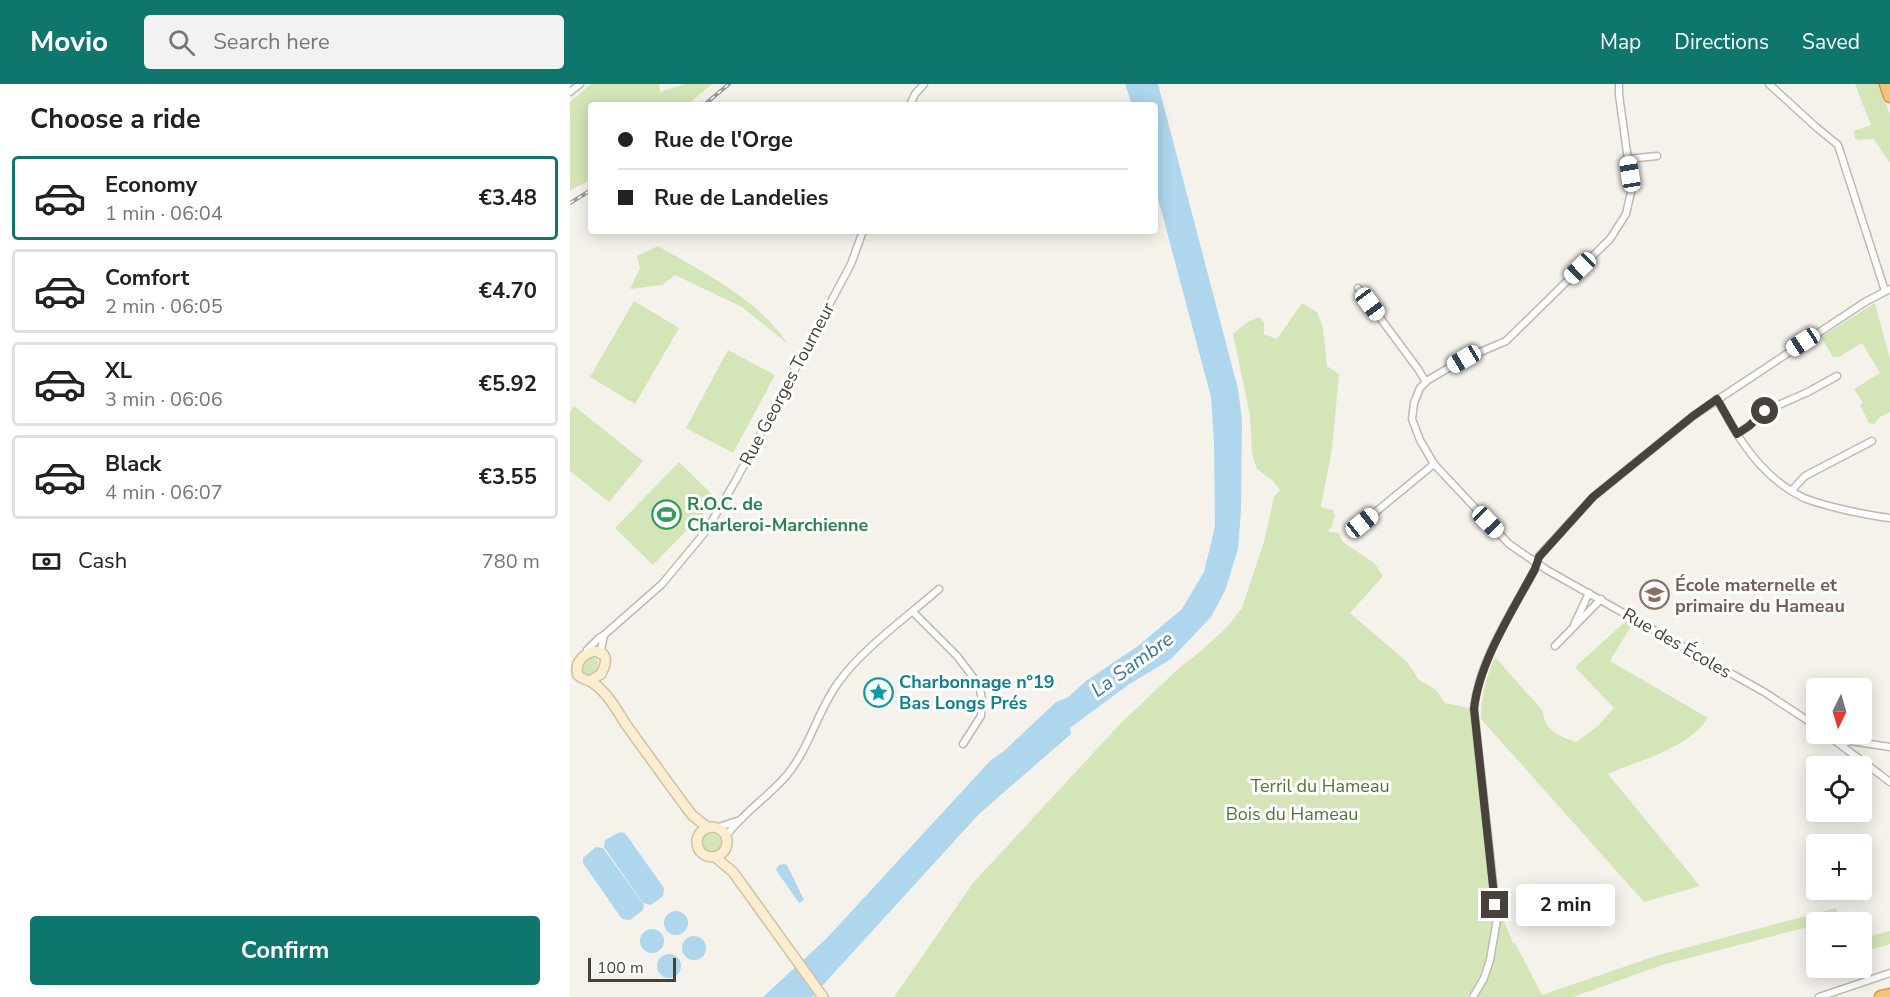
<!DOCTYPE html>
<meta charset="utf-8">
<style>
:root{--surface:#fff;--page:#f2f2f2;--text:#222;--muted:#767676;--line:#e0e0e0;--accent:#0f766e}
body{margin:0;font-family:"Nunito Sans",sans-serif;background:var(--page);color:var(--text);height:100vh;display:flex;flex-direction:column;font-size:22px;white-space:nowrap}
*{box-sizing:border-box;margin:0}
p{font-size:20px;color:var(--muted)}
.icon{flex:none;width:33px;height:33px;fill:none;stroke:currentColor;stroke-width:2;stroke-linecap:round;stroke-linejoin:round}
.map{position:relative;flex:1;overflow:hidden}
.details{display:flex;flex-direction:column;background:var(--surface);width:570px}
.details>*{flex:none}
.hud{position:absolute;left:18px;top:18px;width:570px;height:132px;border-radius:6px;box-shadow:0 3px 15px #0003;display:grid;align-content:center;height:132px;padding:0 30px;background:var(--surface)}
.needle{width:39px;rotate:185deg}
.buttons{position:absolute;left:1236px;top:594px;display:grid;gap:12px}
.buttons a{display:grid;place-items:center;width:66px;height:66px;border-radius:6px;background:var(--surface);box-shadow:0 3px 15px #0003;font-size:30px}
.scale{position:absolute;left:18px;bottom:15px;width:88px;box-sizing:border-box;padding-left:6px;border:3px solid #49423a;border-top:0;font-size:16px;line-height:21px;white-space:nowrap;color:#49423a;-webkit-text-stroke:4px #fff;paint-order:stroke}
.end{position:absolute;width:27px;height:27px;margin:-14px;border:8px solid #49423a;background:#fff;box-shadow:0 0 0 3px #fff}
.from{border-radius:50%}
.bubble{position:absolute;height:42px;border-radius:6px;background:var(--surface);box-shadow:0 3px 15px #0003;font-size:20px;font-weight:700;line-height:42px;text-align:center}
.car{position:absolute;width:18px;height:36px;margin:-18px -9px;border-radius:8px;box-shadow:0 0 4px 2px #0007;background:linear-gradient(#fff 24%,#345 0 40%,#fff 0 76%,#345 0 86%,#fff 0)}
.hud b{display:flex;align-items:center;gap:21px;height:57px;font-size:22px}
.hud b+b{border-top:2px solid var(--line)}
.hud i{width:15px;height:15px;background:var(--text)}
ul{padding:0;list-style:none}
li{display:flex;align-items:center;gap:18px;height:84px;margin:0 12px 9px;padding:0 18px;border:3px solid var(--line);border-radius:6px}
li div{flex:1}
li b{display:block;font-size:22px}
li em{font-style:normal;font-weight:700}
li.on{border-color:var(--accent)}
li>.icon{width:54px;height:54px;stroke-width:1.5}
h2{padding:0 30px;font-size:27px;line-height:72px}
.pay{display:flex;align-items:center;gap:15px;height:66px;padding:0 30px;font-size:22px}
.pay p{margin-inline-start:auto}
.primary-button{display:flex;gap:12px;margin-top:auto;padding:12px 30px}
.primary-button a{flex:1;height:69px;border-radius:6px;background:var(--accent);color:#fff;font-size:24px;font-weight:700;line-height:69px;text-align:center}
header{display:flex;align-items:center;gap:36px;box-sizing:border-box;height:84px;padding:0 30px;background:var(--accent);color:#fff}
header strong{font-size:28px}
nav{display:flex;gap:33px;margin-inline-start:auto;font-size:21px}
.search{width:420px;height:54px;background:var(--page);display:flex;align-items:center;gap:15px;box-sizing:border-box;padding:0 21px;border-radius:6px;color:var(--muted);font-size:22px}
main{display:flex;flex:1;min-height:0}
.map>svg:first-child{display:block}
.green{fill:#d4e5b8}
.water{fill:#aed6ec}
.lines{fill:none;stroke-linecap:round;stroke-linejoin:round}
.street-casing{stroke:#c0b9af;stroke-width:9}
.secondary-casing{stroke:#d0c19f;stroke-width:12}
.highway-casing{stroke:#d29749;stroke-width:15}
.street{stroke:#fff;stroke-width:6}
.secondary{stroke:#fbeed0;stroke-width:9}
.highway{stroke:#f3c379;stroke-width:12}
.rail-casing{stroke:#999;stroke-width:4}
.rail{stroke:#fff;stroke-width:1.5;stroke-dasharray:4.5;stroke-linecap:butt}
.route{stroke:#49423a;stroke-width:8}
.labels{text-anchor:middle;stroke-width:6;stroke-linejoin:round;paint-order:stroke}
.street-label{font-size:18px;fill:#49423a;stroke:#fff}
.leisure-label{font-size:18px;font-weight:bold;fill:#27864d;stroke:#fff;text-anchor:start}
.education-label{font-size:18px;font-weight:bold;fill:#785e54;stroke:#fff;text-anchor:start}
.culture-label{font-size:18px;font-weight:bold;fill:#0d838f;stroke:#fff;text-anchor:start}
.park-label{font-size:18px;fill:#507731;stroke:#fff}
.water-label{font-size:20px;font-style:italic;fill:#36789d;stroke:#fff}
</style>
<header>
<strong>Movio</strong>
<div class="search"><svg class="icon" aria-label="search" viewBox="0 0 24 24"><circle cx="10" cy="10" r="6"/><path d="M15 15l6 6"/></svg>Search here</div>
<nav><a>Map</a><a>Directions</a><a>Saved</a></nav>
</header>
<main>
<section class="details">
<h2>Choose a ride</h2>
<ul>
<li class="on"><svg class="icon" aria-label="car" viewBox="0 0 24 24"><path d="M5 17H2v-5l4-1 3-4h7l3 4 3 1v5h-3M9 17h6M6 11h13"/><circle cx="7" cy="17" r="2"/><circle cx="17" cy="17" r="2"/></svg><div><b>Economy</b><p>1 min · 06:04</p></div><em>€3.48</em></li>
<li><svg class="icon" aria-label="car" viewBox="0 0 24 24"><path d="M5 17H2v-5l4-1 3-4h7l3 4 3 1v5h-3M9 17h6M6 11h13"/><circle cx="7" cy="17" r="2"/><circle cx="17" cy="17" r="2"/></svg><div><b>Comfort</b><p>2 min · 06:05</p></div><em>€4.70</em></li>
<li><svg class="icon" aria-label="car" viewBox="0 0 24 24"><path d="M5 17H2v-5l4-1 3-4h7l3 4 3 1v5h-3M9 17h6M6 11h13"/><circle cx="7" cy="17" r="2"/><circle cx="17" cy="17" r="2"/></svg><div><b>XL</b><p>3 min · 06:06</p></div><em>€5.92</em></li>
<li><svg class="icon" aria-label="car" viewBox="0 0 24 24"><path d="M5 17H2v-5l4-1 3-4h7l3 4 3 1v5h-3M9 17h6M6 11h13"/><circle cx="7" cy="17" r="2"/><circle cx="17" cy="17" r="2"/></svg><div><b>Black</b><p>4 min · 06:07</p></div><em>€3.55</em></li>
</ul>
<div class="pay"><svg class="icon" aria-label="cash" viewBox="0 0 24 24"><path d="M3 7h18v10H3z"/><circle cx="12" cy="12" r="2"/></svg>Cash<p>780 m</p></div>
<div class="primary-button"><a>Confirm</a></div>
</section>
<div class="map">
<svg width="1320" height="913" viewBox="0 0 1320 913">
<rect width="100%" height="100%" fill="#f5f2ec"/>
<!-- green -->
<g class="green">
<polygon points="21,0 89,0 90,8 115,0 142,0 117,21 21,21 21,96 0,106 0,18"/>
<polygon points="1285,0 1308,0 1320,30 1320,79 1304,55 1288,56 1285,54 1284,47 1301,41"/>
<path d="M88,162c46,27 99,52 130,98l-46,-37 -67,-32 -13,10 -32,4 10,-21 -3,-12z"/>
<polygon points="64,217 109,244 65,320 20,293"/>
<path d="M732,219l15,9 6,16 4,38 12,8 -7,75 -11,58 12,3 2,5 -3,11 -4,6 11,1 4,9 31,21 9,13 -33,37 57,49 12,18 17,10 9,13 29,6 23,210c-7,26 -13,56 -30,78h-573l79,-114 148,-160 57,-54 23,-18 27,-25 14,-18 22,-66 10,-45 6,-7 -8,-10 -15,-11 -5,-15 -2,-39 -17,-81 13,-11 13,-6 5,5v12l13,5z"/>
<polygon points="1305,219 1320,275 1320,328 1310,333 1304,340 1299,339 1290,321 1293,319 1284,305 1310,289 1292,259 1269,273 1263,273 1251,253"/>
<polygon points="158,266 205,291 163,369 116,344"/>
<polygon points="4,322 73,377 39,418 0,387 0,328"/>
<polygon points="109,378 147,415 83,481 45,444"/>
<path d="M1056,537l6,3 -22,37 98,57c-23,33 -65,40 -100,56l92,112 -56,16 -163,-183c0,-23 5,-41 14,-62l48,54c1,20 16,25 33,31l22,-16 16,-18 -39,-41z"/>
<polygon points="22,572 28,577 28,587 20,592 12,590 8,581"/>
<circle cx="141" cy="759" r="10"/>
<polygon points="1266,824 1271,838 1246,838 1246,841 1092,881 1003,913 906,913 923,877 930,837 934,837 943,859 945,859 972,911 1089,871"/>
<polygon points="1320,847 1320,860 1292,868 1292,854"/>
</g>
<!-- water -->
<g class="water">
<polygon points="555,0 588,0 668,305 672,336 671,427 668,465 655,507 641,533 601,575 558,601 500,644 501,650 409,730 242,913 193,913 257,854 420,677 434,667 486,618 497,614 516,597 568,562 612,525 634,488 645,442 644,359 641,313 585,103 585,21 562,21"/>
<polygon points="50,748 55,749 94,804 93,812 81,821 73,819 34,763 35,756"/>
<polygon points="26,763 33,764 74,821 73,826 60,836 52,835 13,779 13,774"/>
<polygon points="214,780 217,781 234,816 229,819 206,786 209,781"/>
<circle cx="106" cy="839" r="12"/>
<circle cx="82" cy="857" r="12"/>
<circle cx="124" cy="864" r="12"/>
<circle cx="99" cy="882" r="12"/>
</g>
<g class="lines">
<defs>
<g id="street">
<polyline points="1049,0 1049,11 1060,90 1061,108 1056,130 1040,155 936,257 894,275 858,296 850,304 844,319 842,335 850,356 864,380 939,460 977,486 1194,608 1246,642"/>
<polyline points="1199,0 1246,43 1268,61 1315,207"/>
<polyline points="0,8 10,0"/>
<polyline points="340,21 345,10 354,0"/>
<polyline points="1058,75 1087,72"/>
<polyline points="788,204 848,285 856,298"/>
<path d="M1147,315c8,14 16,30 26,44 15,22 36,43 61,55 23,9 62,17 86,20"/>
<polyline points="1167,350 1179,342 1195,327 1238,308 1267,292"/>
<polyline points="1222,406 1235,392 1302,357"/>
<polyline points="785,445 864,380"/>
<polyline points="343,528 387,572 409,601 412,615 411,632 393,660"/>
<polyline points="1004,541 1019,509"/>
<polyline points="985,562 1031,515"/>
<polyline points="17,566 29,554 34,551 92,500 136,447 166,396 281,180 293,147"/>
<polyline points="30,571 34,551"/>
<polyline points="1256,650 1320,698"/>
<polyline points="1271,660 1281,657 1320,663"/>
<polyline points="146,744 167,737"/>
<path d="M156,752c17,-23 42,-39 61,-61 23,-28 30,-63 51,-92 24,-34 69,-66 101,-94"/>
<path d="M903,913l11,-19 6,-18 7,-41 -23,-210c4,-47 39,-99 61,-140l3,-12 55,-60 100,-81 172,-114 25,-13"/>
<polyline points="1249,913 1320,889"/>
</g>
<g id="secondary">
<path d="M20,597l11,-7c19,-35 -31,-25 -23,1 4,5 10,4 15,8 16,11 24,28 34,43 22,30 43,60 65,89l16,13"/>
<circle cx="142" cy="758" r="15"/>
<polyline points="145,773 163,788 253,913"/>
</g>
<g id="highway">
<polyline points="1316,0 1320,12"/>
<polyline points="1311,913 1320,911"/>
</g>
</defs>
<!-- street casing -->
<use href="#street" class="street-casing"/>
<!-- secondary casing -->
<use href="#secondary" class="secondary-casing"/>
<!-- highway casing -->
<use href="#highway" class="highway-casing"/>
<!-- street -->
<use href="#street" class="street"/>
<!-- secondary -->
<use href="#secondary" class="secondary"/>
<!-- highway -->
<use href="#highway" class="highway"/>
<defs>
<g id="rail">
<polyline points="134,21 159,0"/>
<polyline points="0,119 21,106"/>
</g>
</defs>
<!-- rail casing -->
<use href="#rail" class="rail-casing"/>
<!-- rail -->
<use href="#rail" class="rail"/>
</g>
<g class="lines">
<!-- route -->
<path class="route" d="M925,821l-21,-196c5,-47 39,-99 61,-140l4,-12 54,-60 100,-81 24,-17 20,35 12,-8 16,-15"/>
</g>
<!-- icons -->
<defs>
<symbol id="stadium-ring" viewBox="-11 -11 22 22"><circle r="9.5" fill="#fff" stroke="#2e9e5b" stroke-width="1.5"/><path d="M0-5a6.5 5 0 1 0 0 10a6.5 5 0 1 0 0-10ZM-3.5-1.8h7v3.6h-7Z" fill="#2e9e5b"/></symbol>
<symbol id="school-ring" viewBox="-11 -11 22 22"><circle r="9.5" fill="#fff" stroke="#8d6e63" stroke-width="1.5"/><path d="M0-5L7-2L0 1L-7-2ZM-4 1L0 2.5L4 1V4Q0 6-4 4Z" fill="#8d6e63"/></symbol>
<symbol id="sight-ring" viewBox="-11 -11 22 22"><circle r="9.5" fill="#fff" stroke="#0f9aa8" stroke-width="1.5"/><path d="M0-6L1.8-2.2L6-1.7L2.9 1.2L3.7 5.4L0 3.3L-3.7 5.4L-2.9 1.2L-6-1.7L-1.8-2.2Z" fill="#0f9aa8"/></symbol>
</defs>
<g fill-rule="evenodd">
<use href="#stadium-ring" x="80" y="414" width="33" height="33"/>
<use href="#school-ring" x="1068" y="494" width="33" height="33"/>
<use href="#sight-ring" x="292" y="592" width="33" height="33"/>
</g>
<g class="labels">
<!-- street labels -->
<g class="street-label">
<text transform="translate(217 300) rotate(-62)" y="6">Rue Georges Tourneur</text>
<text transform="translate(1107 559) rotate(30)" y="6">Rue des Écoles</text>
</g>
<!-- leisure labels -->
<g class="leisure-label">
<text x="117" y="426">R.O.C. de<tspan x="117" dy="21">Charleroi-Marchienne</tspan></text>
</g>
<!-- education labels -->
<g class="education-label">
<text x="1105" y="507">École maternelle et<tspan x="1105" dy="21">primaire du Hameau</tspan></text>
</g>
<!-- culture labels -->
<g class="culture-label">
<text x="329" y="604">Charbonnage n°19<tspan x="329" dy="21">Bas Longs Prés</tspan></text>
</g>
<!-- park labels -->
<g class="park-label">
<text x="750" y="708">Terril du Hameau</text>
<text x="722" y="736">Bois du Hameau</text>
</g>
<!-- water labels -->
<g class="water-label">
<text transform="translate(562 580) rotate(-36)" y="7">La Sambre</text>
</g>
</g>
</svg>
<div class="buttons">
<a><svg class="needle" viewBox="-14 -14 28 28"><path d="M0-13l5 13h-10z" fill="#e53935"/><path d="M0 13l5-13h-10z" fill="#767676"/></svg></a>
<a><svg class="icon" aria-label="locate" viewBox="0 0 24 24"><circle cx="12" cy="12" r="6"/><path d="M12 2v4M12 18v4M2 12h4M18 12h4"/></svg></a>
<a>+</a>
<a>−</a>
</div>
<div class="scale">100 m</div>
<i class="end from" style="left:1195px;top:327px"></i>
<i class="end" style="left:925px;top:821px"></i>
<div class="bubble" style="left:946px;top:800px;width:99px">2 min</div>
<i class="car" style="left:1060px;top:90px;rotate:351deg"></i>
<i class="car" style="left:1010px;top:184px;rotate:226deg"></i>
<i class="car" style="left:800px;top:220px;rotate:143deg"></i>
<i class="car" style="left:1233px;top:258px;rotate:237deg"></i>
<i class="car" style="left:894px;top:275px;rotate:240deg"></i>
<i class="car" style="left:918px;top:438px;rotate:136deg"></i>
<i class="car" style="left:792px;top:439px;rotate:51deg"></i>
<div class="hud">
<b><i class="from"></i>Rue de l'Orge</b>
<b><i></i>Rue de Landelies</b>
</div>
</div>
</main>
